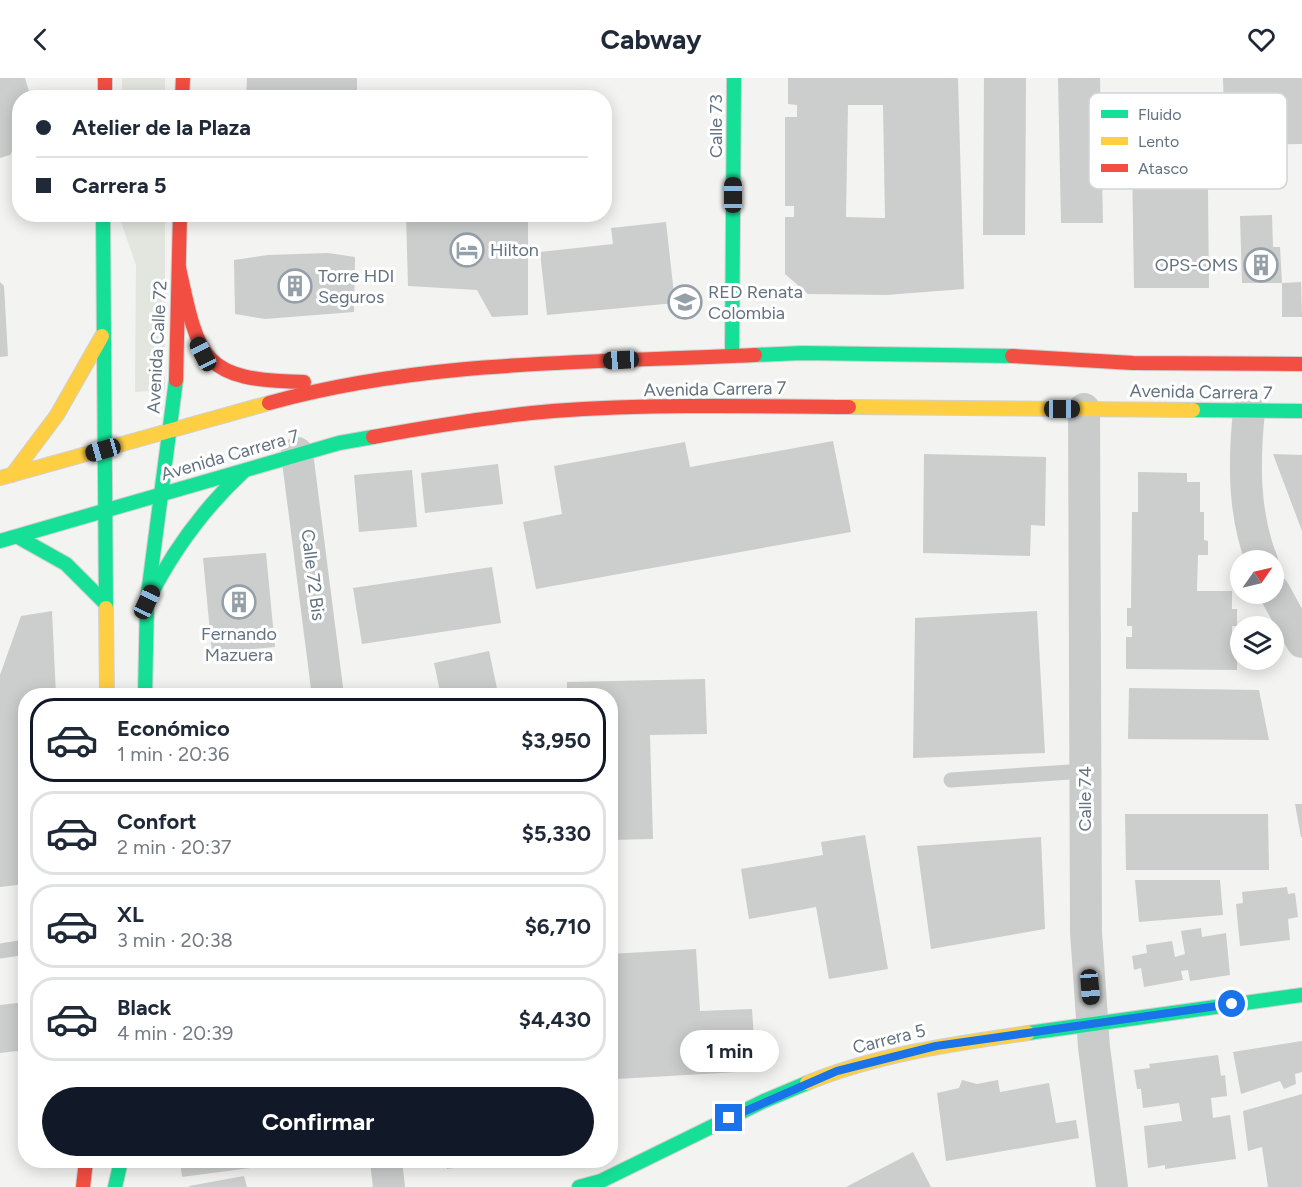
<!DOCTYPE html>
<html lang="es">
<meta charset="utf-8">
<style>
:root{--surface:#fff;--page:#f6f6f7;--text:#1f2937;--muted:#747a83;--line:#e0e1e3;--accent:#111827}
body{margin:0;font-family:Figtree,sans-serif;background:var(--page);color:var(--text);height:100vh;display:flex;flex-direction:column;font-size:22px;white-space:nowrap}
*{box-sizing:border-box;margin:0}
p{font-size:20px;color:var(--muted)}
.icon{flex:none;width:33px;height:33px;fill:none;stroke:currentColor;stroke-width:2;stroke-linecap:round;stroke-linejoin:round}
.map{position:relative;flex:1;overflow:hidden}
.details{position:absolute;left:18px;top:610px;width:600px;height:480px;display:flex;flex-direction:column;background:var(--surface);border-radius:24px;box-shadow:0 3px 15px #0003}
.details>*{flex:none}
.hud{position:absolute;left:12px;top:12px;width:600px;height:132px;border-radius:24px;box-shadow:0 3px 15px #0003;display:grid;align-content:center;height:132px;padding:0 24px;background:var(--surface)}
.needle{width:39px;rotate:56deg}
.buttons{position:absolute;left:1230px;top:472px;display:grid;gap:12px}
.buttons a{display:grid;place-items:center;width:54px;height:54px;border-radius:50%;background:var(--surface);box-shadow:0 3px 15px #0003;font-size:30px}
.end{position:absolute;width:27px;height:27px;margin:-14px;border:8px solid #1a73e8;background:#fff;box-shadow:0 0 0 3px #fff}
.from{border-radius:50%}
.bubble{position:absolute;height:42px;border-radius:21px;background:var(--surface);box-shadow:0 3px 15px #0003;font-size:20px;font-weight:700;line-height:42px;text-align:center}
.car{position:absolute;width:18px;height:36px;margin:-18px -9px;border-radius:8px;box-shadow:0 0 4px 2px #0007;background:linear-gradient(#222 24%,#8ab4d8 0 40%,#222 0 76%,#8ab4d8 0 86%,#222 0)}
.hud b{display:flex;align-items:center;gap:21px;height:57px;font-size:22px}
.hud b+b{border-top:2px solid var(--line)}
.hud i{width:15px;height:15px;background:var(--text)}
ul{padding:10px 0 0;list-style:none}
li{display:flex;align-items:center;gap:18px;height:84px;margin:0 12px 9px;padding:0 12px;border:3px solid var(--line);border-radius:24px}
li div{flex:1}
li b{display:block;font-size:22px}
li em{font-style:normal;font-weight:700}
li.current{border-color:var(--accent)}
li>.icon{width:54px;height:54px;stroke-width:1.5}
.button{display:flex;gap:12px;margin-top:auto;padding:12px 24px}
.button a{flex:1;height:69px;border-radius:36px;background:var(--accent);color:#fff;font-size:24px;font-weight:700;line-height:69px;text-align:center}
header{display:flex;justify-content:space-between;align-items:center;height:78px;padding:0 24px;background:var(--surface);font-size:27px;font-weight:700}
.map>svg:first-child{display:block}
.green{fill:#e2e6df}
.building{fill:#cccdcd;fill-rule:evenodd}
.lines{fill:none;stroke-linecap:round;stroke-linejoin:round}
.fast-casing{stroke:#d0d1d0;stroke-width:16}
.slow-casing{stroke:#d0d1d0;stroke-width:16}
.jam-casing{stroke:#d0d1d0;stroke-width:16}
.lane{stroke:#cacccc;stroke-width:15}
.street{stroke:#cacccc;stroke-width:32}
.fast{stroke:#16e098;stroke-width:14}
.slow{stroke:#ffcf43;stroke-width:14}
.jam{stroke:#f24e42;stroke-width:14}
.route{stroke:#1a73e8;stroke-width:8}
.labels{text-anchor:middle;stroke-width:6;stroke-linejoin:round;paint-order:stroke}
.street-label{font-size:18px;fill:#637281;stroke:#fff}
.poi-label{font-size:18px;fill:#637281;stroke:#fff;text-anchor:start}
.key{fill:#fff;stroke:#d0d5d9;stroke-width:1.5}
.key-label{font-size:16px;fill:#637281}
</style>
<header><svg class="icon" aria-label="back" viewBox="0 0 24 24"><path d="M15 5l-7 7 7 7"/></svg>Cabway<svg class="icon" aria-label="heart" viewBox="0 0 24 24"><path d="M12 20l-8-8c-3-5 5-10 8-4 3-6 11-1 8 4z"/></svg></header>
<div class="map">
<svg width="1302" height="1109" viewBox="0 0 1302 1109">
<rect width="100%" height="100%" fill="#f3f3f1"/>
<!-- green -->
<g class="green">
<rect x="122" y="0" width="43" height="19"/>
<polygon points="121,137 165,137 165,312 135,314 136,187 121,144"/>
</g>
<!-- building -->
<g class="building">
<polygon points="0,0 25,0 31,20 20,20 20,60 10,77 0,80"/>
<polygon points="247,0 357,0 357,20 246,20"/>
<path d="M788,0h170l6,211 -78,6 -78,-1 -23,-20v-57h9v-11h-9v-89h12v-12l-9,-1zM848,27h35l2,113 -39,-1z"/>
<polygon points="984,0 1026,0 1025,157 983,157"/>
<polygon points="1058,0 1100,0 1103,145 1061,145"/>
<polygon points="1223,0 1302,0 1302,66 1225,67"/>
<polygon points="1131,20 1207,20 1209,210 1134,210"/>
<polygon points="406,136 528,136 528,237 492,239 477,212 408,208"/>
<polygon points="1272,137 1273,169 1280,169 1282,205 1242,205 1240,138"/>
<polygon points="666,144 675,225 547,237 540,174 613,166 611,150"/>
<polygon points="328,175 355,179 354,234 265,241 235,236 234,182 268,177"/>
<polygon points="0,204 4,208 8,278 0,279"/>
<polygon points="1301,204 1302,239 1282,239 1282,205"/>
<polygon points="833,363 851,454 536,511 523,444 562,436 554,388 685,364 690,389"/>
<polygon points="924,376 1046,379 1045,448 1031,447 1030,478 923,475"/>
<polygon points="1273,376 1302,377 1302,453"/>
<polygon points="498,386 503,426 425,435 421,395"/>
<polygon points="412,392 417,449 359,454 354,397"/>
<polygon points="1138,394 1187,395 1187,404 1200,404 1200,434 1204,434 1204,462 1208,463 1208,477 1198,477 1197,513 1232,513 1232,531 1237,531 1237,548 1232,548 1232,559 1237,559 1237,592 1126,591 1126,559 1132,559 1132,548 1127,548 1127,530 1131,530 1132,434 1138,434"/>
<polygon points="266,475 275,569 212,575 203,480"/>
<polygon points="492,489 501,545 362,566 353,510"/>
<polygon points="52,533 56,618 26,618 26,806 0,809 0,597 21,538"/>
<polygon points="1037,533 1045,675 913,680 915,540"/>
<polygon points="489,573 498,615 519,611 520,618 441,618 434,585"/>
<polygon points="705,601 707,656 650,657 653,761 610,762 610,618 567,618 567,604"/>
<polygon points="1129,610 1259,612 1269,662 1128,661"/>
<polygon points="1295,726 1302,726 1302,759 1301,759"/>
<polygon points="1125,736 1268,736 1269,792 1126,792"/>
<polygon points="865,757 888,891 829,901 816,829 749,841 741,791 823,777 821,764"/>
<polygon points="1041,759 1045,851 931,871 917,768"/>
<polygon points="1135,802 1220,802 1223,837 1139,844"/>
<polygon points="1287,809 1288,816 1295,815 1298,839 1288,841 1290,862 1240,868 1236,826 1243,825 1242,814"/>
<polygon points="1201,850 1202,859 1226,855 1230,897 1190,903 1188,892 1181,893 1183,902 1144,909 1141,890 1134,892 1132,878 1147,875 1146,867 1172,863 1175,879 1185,876 1181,853"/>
<polygon points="696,871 700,933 752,931 756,993 617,1001 610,876"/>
<polygon points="26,924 26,972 0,975 0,927"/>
<polygon points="1302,963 1302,994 1295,996 1296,1006 1284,1011 1280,1003 1241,1016 1233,974"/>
<polygon points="1218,977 1221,998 1225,997 1227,1018 1211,1020 1213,1040 1230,1037 1236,1081 1165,1091 1165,1087 1148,1090 1144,1048 1182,1043 1179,1025 1143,1030 1141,1011 1137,1011 1134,992 1150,990 1149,986"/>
<polygon points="962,1002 977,1006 998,1002 1000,1014 1049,1005 1056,1045 1076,1042 1079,1060 946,1083 937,1015 959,1010"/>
<polygon points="1302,1016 1302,1109 1268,1109 1262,1069 1248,1073 1243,1033"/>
<polygon points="913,1074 931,1109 846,1109"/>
<polygon points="180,1083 295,1083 295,1084 182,1099"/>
<polygon points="446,1083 497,1083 497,1084 447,1091"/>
<polygon points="244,1098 247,1109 189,1109 189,1108"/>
</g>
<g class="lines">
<defs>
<g id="fast">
<polyline points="103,136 106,530"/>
<polyline points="732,277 734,0"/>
<polyline points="755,277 802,275 1012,278"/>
<polyline points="1193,332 1302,333"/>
<polyline points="18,459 66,486 105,525"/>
<polyline points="0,463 339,365 373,359"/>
<path d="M147,524c25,-50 55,-92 96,-130"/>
<polyline points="145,618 147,524 176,302"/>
<polyline points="1028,955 1302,917"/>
<polyline points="115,1109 121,1083"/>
<polyline points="579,1109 601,1103 764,1023 807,1005"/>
</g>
<g id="slow">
<polyline points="849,329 1193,332"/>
<polyline points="12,397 57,337 102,258"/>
<polyline points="0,400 269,325"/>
<polyline points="106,530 107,618"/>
<path d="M807,1005c71,-29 146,-39 221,-50"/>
</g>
<g id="jam">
<polyline points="105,0 105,20"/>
<polyline points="182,20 183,0"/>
<path d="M179,190c20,94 24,112 125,114"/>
<polyline points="1012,278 1133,285 1302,286"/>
<polyline points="176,302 180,136"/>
<path d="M269,325c157,-44 325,-40 486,-48"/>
<path d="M373,359c60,-11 120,-21 180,-26 98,-7 198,-5 296,-4"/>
<polyline points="83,1109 86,1083"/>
</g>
</defs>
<!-- fast casing -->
<use href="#fast" class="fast-casing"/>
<!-- slow casing -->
<use href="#slow" class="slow-casing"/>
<!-- jam casing -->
<use href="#jam" class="jam-casing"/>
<!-- lane -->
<g class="lane">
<polyline points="951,702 1085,693"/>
<polyline points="0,873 26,869"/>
</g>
<!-- street -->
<g class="street">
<polyline points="1084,331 1086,854 1094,969 1112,1109"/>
<path d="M1249,333c-5,49 -6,103 13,150"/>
<polyline points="297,375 328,618"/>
<polyline points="1274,513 1302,564"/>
<polyline points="386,1083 389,1109"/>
</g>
<!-- fast -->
<use href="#fast" class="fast"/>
<!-- slow -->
<use href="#slow" class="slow"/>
<!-- jam -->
<use href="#jam" class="jam"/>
</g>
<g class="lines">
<!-- route -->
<polyline class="route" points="729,1040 837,993 936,968 1232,926"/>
</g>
<!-- icons -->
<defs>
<symbol id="hotel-ring" viewBox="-11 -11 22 22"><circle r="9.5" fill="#fff" stroke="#959fa8" stroke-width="1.5"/><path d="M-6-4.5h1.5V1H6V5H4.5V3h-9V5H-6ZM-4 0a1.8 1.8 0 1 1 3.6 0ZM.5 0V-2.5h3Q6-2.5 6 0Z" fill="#959fa8"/></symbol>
<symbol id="building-ring" viewBox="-11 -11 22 22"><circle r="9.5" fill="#fff" stroke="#959fa8" stroke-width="1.5"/><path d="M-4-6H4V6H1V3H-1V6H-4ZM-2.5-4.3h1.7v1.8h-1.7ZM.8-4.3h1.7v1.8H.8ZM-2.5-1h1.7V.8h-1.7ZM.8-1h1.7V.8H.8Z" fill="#959fa8"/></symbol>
<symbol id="university-ring" viewBox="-11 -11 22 22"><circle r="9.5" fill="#fff" stroke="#959fa8" stroke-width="1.5"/><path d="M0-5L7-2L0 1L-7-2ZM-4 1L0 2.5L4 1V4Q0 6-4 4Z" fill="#959fa8"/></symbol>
</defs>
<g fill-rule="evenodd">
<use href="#hotel-ring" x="448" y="153" width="38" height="38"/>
<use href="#building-ring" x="1242" y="168" width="38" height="38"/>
<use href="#building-ring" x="276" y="189" width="38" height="38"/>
<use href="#university-ring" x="666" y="205" width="38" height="38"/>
<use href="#building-ring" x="220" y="505" width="38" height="38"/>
</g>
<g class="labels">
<!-- street labels -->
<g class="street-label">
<text transform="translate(716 48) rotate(-90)" y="6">Calle 73</text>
<text transform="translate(157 269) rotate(-87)" y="6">Avenida Calle 72</text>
<text transform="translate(715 311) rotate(-1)" y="6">Avenida Carrera 7</text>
<text transform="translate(1201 314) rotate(1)" y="6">Avenida Carrera 7</text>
<text transform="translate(230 377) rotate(-16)" y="6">Avenida Carrera 7</text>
<text transform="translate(313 497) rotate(83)" y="6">Calle 72 Bis</text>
<text transform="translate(1085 721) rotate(-90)" y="6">Calle 74</text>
<text transform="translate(889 961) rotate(-14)" y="6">Carrera 5</text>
</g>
<!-- poi labels -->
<g class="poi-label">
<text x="490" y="178">Hilton</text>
<text x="1238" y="193" text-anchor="end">OPS-OMS</text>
<text x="318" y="204">Torre HDI<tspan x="318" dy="21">Seguros</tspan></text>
<text x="708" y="220">RED Renata<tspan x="708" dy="21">Colombia</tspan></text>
<text x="239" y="562" text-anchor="middle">Fernando<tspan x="239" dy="21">Mazuera</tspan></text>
</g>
</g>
<!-- legend -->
<rect x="1089" y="15" width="198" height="96" rx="9" class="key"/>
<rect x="1101" y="32" width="27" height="8" fill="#16e098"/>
<rect x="1101" y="59" width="27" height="8" fill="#ffcf43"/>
<rect x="1101" y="86" width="27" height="8" fill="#f24e42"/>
<g class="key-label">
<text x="1138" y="42">Fluido</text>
<text x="1138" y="69">Lento</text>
<text x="1138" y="96">Atasco</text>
</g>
</svg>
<div class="buttons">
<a><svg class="needle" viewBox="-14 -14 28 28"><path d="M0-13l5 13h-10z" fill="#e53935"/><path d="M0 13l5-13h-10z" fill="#747a83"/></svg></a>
<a><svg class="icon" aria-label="layers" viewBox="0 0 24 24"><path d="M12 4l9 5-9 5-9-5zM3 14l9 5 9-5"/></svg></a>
</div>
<i class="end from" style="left:1232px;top:926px"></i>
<i class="end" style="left:729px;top:1040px"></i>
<div class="bubble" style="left:680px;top:952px;width:99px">1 min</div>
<i class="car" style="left:733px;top:117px;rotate:0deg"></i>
<i class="car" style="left:203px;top:276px;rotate:333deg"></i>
<i class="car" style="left:621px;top:282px;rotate:267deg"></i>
<i class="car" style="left:1062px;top:331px;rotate:90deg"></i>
<i class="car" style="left:103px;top:372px;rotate:254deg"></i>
<i class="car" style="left:147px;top:524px;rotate:25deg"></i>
<i class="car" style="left:1090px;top:909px;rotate:175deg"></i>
<div class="hud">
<b><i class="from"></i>Atelier de la Plaza</b>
<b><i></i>Carrera 5</b>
</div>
<section class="details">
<ul>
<li class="current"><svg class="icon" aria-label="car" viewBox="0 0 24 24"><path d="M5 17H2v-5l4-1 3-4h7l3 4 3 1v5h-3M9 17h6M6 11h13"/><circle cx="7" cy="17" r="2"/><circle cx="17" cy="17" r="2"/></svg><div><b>Económico</b><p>1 min · 20:36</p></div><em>$3,950</em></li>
<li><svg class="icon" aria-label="car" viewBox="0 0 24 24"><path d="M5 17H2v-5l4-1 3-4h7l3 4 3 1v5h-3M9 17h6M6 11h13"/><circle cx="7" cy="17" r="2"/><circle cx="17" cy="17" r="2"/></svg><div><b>Confort</b><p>2 min · 20:37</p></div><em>$5,330</em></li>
<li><svg class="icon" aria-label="car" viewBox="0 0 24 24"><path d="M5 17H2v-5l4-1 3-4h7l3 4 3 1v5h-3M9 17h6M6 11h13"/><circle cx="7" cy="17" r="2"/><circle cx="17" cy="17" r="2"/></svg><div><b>XL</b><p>3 min · 20:38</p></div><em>$6,710</em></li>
<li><svg class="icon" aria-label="car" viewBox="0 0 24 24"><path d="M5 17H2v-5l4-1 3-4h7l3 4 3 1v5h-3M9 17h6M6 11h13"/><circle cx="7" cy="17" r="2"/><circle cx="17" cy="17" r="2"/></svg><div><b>Black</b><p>4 min · 20:39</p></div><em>$4,430</em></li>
</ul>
<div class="button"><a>Confirmar</a></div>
</section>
</div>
